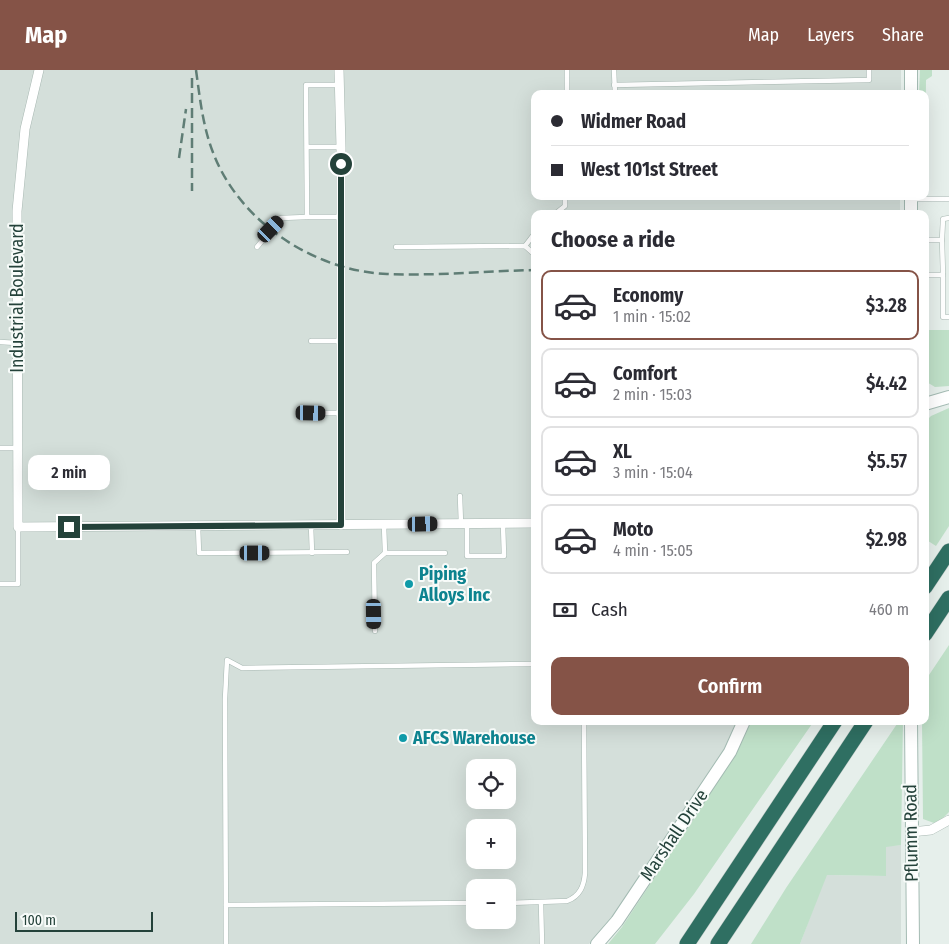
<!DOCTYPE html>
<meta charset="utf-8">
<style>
:root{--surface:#fff;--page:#f7f7f7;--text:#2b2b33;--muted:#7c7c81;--line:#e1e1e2;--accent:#855347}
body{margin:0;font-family:"Fira Sans Condensed",sans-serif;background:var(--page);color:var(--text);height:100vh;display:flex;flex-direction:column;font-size:19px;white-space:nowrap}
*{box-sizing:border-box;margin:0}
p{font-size:16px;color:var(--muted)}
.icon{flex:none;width:28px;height:28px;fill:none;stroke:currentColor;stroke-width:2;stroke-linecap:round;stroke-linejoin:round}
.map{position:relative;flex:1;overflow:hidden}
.drawer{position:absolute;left:531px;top:140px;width:398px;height:515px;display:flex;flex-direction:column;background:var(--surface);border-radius:10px;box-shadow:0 5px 20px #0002}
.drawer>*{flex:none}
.hud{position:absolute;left:531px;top:20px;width:398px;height:110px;border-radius:10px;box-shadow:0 5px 20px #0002;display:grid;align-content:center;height:110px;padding:0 20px;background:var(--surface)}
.controls{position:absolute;left:466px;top:689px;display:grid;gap:10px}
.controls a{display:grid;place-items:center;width:50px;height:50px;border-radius:10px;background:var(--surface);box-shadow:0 5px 20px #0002;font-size:25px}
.scale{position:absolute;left:15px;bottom:12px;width:138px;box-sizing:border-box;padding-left:5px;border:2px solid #24423a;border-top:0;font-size:14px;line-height:18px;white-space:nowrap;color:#24423a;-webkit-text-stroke:4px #f7fbf9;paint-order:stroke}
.end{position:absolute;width:22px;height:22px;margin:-11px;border:6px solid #24423a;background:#fff;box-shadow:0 0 0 2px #fff}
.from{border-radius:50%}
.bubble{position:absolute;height:35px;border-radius:10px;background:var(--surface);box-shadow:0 5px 20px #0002;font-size:16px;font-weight:600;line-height:35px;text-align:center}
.car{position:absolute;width:15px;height:30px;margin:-15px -8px;border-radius:6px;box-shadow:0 0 4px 1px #0007;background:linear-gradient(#222 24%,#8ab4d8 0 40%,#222 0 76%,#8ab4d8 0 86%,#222 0)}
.hud b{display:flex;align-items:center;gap:18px;height:48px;font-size:19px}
.hud b+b{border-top:1px solid var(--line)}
.hud i{width:12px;height:12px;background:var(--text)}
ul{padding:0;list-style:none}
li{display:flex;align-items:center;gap:15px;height:70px;margin:0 10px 8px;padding:0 10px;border:2px solid var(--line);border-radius:10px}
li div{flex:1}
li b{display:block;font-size:19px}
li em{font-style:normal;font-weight:600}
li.active{border-color:var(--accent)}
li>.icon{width:45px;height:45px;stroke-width:1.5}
h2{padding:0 20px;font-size:22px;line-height:60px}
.pay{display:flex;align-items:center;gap:12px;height:55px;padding:0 20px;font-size:19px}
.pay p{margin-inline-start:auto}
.cta{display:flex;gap:10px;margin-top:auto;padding:10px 20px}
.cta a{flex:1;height:58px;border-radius:10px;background:var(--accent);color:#fff;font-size:20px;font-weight:600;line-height:58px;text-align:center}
header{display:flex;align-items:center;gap:30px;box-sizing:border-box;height:70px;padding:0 25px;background:var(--accent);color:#fff}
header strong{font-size:24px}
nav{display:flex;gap:28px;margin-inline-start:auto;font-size:18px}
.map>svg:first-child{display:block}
.built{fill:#d4dfda;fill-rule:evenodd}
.green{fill:#bfe0c8}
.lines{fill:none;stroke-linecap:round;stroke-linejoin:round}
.lane-casing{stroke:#a8b8b2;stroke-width:5.5}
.street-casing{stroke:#a8b8b2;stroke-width:10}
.secondary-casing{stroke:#a4bbb3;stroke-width:14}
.highway-casing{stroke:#c2cac8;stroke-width:16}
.lane{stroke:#fff;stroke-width:4.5}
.street{stroke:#fff;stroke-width:9}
.secondary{stroke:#fff;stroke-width:12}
.highway{stroke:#2f6f62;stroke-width:15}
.rail{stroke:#5f7d75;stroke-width:2.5;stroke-dasharray:10 5;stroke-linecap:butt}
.route{stroke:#24423a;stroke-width:6}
.culture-dot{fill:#0f9aa8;stroke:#f7fbf9;stroke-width:2}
.labels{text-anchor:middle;stroke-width:4;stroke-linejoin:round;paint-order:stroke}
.street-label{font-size:18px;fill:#24423a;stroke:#f7fbf9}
.culture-label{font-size:18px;font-weight:bold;fill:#0d838f;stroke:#f7fbf9;text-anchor:start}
</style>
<header>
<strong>Map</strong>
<nav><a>Map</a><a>Layers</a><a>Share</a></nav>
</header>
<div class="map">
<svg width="949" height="874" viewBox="0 0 949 874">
<rect width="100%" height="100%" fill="#e6efeb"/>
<!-- built -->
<g class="built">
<path d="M0,0h901v24h-366v102h365v18h-365v507h202l-9,22 -118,179 -21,22h-589zM475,698h33v32h-33zM475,758h33v32h-33zM475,818h33v32h-33z"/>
<polygon points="901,775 901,874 800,874 826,805 886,806 886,776"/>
</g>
<!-- green -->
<g class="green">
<polygon points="920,0 932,0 932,6 926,10 925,121 925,24 919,24"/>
<polygon points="925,210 929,210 929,260 949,260 949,316 935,317 925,311"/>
<polygon points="949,338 949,456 936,476 925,469 925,352 931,346"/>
<polygon points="949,575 949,742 942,749 934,753 923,749 922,651 925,651 925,611"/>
<polygon points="750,651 814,651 694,824 655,874 608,874 622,857 735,685"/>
<polygon points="899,651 903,651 901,775 886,777 886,806 827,805 800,874 751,874 786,818"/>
</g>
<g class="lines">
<defs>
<g id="lane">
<polyline points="567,0 567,24"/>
<polyline points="614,0 615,24"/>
<polyline points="339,15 306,15 307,147 341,147"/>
<polyline points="614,15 869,10 869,0"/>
<polyline points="307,77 341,77"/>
<polyline points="913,129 949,129"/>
<polyline points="555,144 565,136 565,126"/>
<polyline points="925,170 942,170 943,149 949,148"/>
<polyline points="942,170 943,205"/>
<polyline points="525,176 535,163"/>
<polyline points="257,177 281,148 307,147"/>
<polyline points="396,177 525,176 535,185"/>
<polyline points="925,205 943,205 943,247 949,247"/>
<polyline points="311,271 342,271"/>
<polyline points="0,272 17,273"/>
<polyline points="311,343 340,343"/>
<polyline points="0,378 18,378"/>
<polyline points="460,426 461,454"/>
<polyline points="467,454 467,486 504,486 503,454"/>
<polyline points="311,455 312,483"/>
<polyline points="384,455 385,483 445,483"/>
<polyline points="198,456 199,483 347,482"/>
<polyline points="0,514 18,514 18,457"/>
<polyline points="375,561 374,493 385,483"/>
<path d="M508,833l59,-2c13,-5 17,-15 18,-28l-1,-152"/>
<polyline points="541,833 542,874"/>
<polyline points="226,835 475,833"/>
<polyline points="226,874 225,629 227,590 242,598 535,594"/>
</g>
<g id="street">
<polyline points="39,0 25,59 17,141 18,457 535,453"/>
<polyline points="339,0 341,77 341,455"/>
<polyline points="911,762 931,760 949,750"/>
</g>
<g id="secondary">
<polyline points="911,0 911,24"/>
<polyline points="911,126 911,144"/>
<polyline points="925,334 949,327"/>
<polyline points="911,651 913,874"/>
<polyline points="597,874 617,851 730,682 744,651"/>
</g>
<g id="highway">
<polyline points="925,517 949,481"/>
<polyline points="925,564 949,528"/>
<polyline points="687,874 835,651"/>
<polyline points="718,874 866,651"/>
</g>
</defs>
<!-- lane casing -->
<use href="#lane" class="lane-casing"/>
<!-- street casing -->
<use href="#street" class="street-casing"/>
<!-- secondary casing -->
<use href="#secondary" class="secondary-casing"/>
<!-- highway casing -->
<use href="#highway" class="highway-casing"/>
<!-- lane -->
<use href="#lane" class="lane"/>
<!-- street -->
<use href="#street" class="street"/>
<!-- secondary -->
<use href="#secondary" class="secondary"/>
<!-- highway -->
<use href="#highway" class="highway"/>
<!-- rail -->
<g class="rail">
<path d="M196,0c4,29 7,58 18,85 27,68 101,116 173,119 49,2 99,-3 148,-4"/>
<polyline points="192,8 192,121"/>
<polyline points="179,88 186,39"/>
</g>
</g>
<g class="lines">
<!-- route -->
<polyline class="route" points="69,457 341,455 341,94"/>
</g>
<!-- markers -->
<g class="culture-dot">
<circle cx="409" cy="514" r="5"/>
<circle cx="403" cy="668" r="5"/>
</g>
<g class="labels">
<!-- street labels -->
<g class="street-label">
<text transform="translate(17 228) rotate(-90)" y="6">Industrial Boulevard</text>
<text transform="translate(911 763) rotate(-91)" y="6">Pflumm Road</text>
<text transform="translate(674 765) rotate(-56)" y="6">Marshall Drive</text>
</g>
<!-- culture labels -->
<g class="culture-label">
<text x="419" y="510">Piping<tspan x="419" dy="21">Alloys Inc</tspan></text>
<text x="413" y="674">AFCS Warehouse</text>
</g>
</g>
</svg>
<div class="controls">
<a><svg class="icon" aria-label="locate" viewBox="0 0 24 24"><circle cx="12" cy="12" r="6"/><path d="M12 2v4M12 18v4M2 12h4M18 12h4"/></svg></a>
<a>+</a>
<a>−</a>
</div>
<div class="scale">100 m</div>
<i class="end from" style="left:341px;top:94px"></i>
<i class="end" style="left:69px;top:457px"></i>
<div class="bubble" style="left:28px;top:385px;width:82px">2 min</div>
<i class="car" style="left:271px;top:159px;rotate:44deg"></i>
<i class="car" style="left:311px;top:343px;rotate:91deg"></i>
<i class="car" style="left:423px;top:454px;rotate:89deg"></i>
<i class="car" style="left:255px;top:483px;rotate:90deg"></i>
<i class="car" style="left:374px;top:544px;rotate:179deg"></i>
<div class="hud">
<b><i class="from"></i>Widmer Road</b>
<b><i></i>West 101st Street</b>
</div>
<section class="drawer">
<h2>Choose a ride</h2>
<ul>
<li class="active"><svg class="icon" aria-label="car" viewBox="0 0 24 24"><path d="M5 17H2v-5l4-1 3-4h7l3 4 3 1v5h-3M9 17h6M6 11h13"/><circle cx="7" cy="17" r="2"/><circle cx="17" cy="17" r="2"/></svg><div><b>Economy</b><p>1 min · 15:02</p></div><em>$3.28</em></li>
<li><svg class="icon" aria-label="car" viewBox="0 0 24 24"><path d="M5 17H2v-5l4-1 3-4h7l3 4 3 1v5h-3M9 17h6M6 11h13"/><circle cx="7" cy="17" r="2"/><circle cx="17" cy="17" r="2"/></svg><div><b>Comfort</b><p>2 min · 15:03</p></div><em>$4.42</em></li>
<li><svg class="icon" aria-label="car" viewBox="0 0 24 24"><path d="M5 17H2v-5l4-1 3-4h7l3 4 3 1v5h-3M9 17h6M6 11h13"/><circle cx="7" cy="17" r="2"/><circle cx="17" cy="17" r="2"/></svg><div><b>XL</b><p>3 min · 15:04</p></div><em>$5.57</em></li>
<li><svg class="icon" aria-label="car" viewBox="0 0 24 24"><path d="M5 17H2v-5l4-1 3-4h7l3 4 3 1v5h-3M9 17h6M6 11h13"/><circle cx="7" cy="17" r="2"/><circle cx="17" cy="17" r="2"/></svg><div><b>Moto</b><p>4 min · 15:05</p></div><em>$2.98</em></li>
</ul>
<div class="pay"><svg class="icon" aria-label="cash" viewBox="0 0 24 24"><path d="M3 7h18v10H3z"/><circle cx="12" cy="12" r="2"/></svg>Cash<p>460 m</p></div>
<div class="cta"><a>Confirm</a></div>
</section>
</div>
